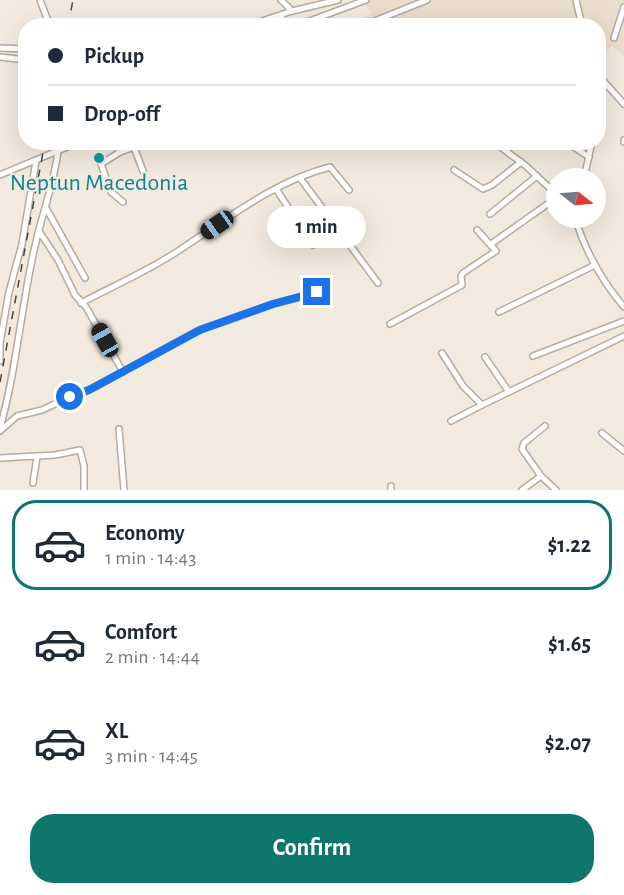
<!DOCTYPE html>
<meta charset="utf-8">
<style>
:root{--surface:#fff;--page:#f6f6f7;--text:#1f2937;--muted:#747a83;--line:#e0e1e3;--accent:#0f766e}
body{margin:0;font-family:"Alegreya Sans",sans-serif;background:var(--page);color:var(--text);height:100vh;display:flex;flex-direction:column;font-size:22px;white-space:nowrap}
*{box-sizing:border-box;margin:0}
p{font-size:20px;color:var(--muted)}
.icon{flex:none;width:33px;height:33px;fill:none;stroke:currentColor;stroke-width:2;stroke-linecap:round;stroke-linejoin:round}
.map{position:relative;height:490px;overflow:hidden}
.sheet{display:flex;flex-direction:column;background:var(--surface);flex:1}
.sheet>*{flex:none}
.banner{position:absolute;left:18px;top:18px;width:588px;height:132px;border-radius:24px;box-shadow:0 6px 24px #0002;display:grid;align-content:center;height:132px;padding:0 30px;background:var(--surface)}
.needle{width:39px;rotate:107deg}
.tools{position:absolute;left:546px;top:168px;display:grid;gap:12px}
.tools a{display:grid;place-items:center;width:60px;height:60px;border-radius:50%;background:var(--surface);box-shadow:0 6px 24px #0002;font-size:30px}
.end{position:absolute;width:27px;height:27px;margin:-14px;border:8px solid #1a73e8;background:#fff;box-shadow:0 0 0 3px #fff}
.from{border-radius:50%}
.bubble{position:absolute;height:42px;border-radius:21px;background:var(--surface);box-shadow:0 6px 24px #0002;font-size:20px;font-weight:700;line-height:42px;text-align:center}
.car{position:absolute;width:18px;height:36px;margin:-18px -9px;border-radius:8px;box-shadow:0 0 4px 2px #0007;background:linear-gradient(#222 24%,#8ab4d8 0 40%,#222 0 76%,#8ab4d8 0 86%,#222 0)}
.banner b{display:flex;align-items:center;gap:21px;height:57px;font-size:22px}
.banner b+b{border-top:2px solid var(--line)}
.banner i{width:15px;height:15px;background:var(--text)}
ul{padding:10px 0 0;list-style:none}
li{display:flex;align-items:center;gap:18px;height:90px;margin:0 12px 9px;padding:0 18px;border:3px solid transparent;border-radius:24px}
li div{flex:1}
li b{display:block;font-size:22px}
li em{font-style:normal;font-weight:700}
li.current{border-color:var(--accent)}
li>.icon{width:54px;height:54px;stroke-width:1.5}
.cta{display:flex;gap:12px;margin-top:auto;padding:12px 30px}
.cta a{flex:1;height:69px;border-radius:24px;background:var(--accent);color:#fff;font-size:24px;font-weight:700;line-height:69px;text-align:center}
.map>svg:first-child{display:block}
.built{fill:#eaddcc}
.lines{fill:none;stroke-linecap:round;stroke-linejoin:round}
.minor-casing{stroke:#b4aca1;stroke-width:8}
.minor{stroke:#fff;stroke-width:5}
.rail{stroke:#494541;stroke-width:1.5;stroke-dasharray:8 8;stroke-linecap:butt}
.route{stroke:#1a73e8;stroke-width:8}
.culture-dot{fill:#0f9aa8;stroke:#f3eadf;stroke-width:2}
.labels{text-anchor:middle;stroke-width:4.5;stroke-linejoin:round;paint-order:stroke}
.culture-label{font-size:24px;fill:#0d838f;stroke:#f3eadf}
</style>
<div class="map">
<svg width="624" height="490" viewBox="0 0 624 490">
<rect width="100%" height="100%" fill="#f3eadf"/>
<!-- built -->
<polygon class="built" points="363,0 624,0 624,56 612,46 599,57 598,26 346,26 371,14"/>
<g class="lines">
<defs>
<g id="minor">
<polyline points="40,0 50,26"/>
<polyline points="281,0 292,11"/>
<polyline points="576,0 582,26"/>
<polyline points="281,15 285,26"/>
<polyline points="247,26 292,11 338,0"/>
<polyline points="296,26 366,0"/>
<polyline points="362,26 427,0"/>
<polyline points="614,38 624,7"/>
<polyline points="0,48 26,49"/>
<polyline points="0,57 26,60"/>
<polyline points="598,75 624,104"/>
<polyline points="624,140 624,142"/>
<polyline points="116,142 120,152"/>
<polyline points="494,142 526,166 556,194"/>
<polyline points="566,142 589,157"/>
<polyline points="454,170 483,189 492,185 521,162"/>
<polyline points="0,175 79,142"/>
<polyline points="300,178 378,283"/>
<polyline points="584,178 592,142"/>
<polyline points="276,189 313,245"/>
<polyline points="123,202 111,192 101,164 120,152 134,147 143,171"/>
<polyline points="46,208 85,278"/>
<polyline points="490,214 537,176"/>
<path d="M575,218c10,32 27,63 49,89"/>
<polyline points="39,231 58,260 75,295 86,307 123,372"/>
<polyline points="491,244 556,198"/>
<path d="M81,303c32,-17 67,-32 97,-52 48,-31 96,-70 152,-84l19,23"/>
<polyline points="499,312 595,265"/>
<polyline points="390,324 462,285 461,276 463,273 496,251 477,230"/>
<polyline points="0,343 9,292 22,244 36,161"/>
<polyline points="0,345 0,361"/>
<polyline points="442,353 463,386 482,405 624,336"/>
<polyline points="533,356 624,321"/>
<polyline points="485,357 509,392"/>
<polyline points="451,421 482,405"/>
<polyline points="545,426 524,443 522,449 541,476 556,490"/>
<path d="M0,428c17,-60 21,-122 35,-182 7,-32 19,-62 23,-95"/>
<polyline points="119,429 124,490"/>
<polyline points="0,431 17,416 42,410 70,397 89,390 199,330 273,304 317,293"/>
<polyline points="602,433 624,451"/>
<polyline points="0,458 55,455 80,450 84,466 84,490"/>
<polyline points="33,483 37,457"/>
<polyline points="391,486 391,490"/>
<polyline points="522,490 541,476"/>
</g>
</defs>
<!-- minor casing -->
<use href="#minor" class="minor-casing"/>
<!-- minor -->
<use href="#minor" class="minor"/>
<!-- rail -->
<g class="rail">
<polyline points="68,26 73,0"/>
<polyline points="0,382 45,142"/>
</g>
</g>
<g class="lines">
<!-- route -->
<polyline class="route" points="70,397 89,390 200,330 273,304 317,292"/>
</g>
<!-- markers -->
<circle class="culture-dot" cx="99" cy="158" r="6"/>
<g class="labels">
<!-- culture labels -->
<g class="culture-label">
<text x="99" y="190">Neptun Macedonia</text>
</g>
</g>
</svg>
<div class="tools">
<a><svg class="needle" viewBox="-14 -14 28 28"><path d="M0-13l5 13h-10z" fill="#e53935"/><path d="M0 13l5-13h-10z" fill="#747a83"/></svg></a>
</div>
<i class="end from" style="left:70px;top:397px"></i>
<i class="end" style="left:317px;top:292px"></i>
<div class="bubble" style="left:267px;top:206px;width:99px">1 min</div>
<i class="car" style="left:217px;top:225px;rotate:235deg"></i>
<i class="car" style="left:105px;top:340px;rotate:331deg"></i>
<div class="banner">
<b><i class="from"></i>Pickup</b>
<b><i></i>Drop-off</b>
</div>
</div>
<section class="sheet">
<ul>
<li class="current"><svg class="icon" aria-label="car" viewBox="0 0 24 24"><path d="M5 17H2v-5l4-1 3-4h7l3 4 3 1v5h-3M9 17h6M6 11h13"/><circle cx="7" cy="17" r="2"/><circle cx="17" cy="17" r="2"/></svg><div><b>Economy</b><p>1 min · 14:43</p></div><em>$1.22</em></li>
<li><svg class="icon" aria-label="car" viewBox="0 0 24 24"><path d="M5 17H2v-5l4-1 3-4h7l3 4 3 1v5h-3M9 17h6M6 11h13"/><circle cx="7" cy="17" r="2"/><circle cx="17" cy="17" r="2"/></svg><div><b>Comfort</b><p>2 min · 14:44</p></div><em>$1.65</em></li>
<li><svg class="icon" aria-label="car" viewBox="0 0 24 24"><path d="M5 17H2v-5l4-1 3-4h7l3 4 3 1v5h-3M9 17h6M6 11h13"/><circle cx="7" cy="17" r="2"/><circle cx="17" cy="17" r="2"/></svg><div><b>XL</b><p>3 min · 14:45</p></div><em>$2.07</em></li>
</ul>
<div class="cta"><a>Confirm</a></div>
</section>
